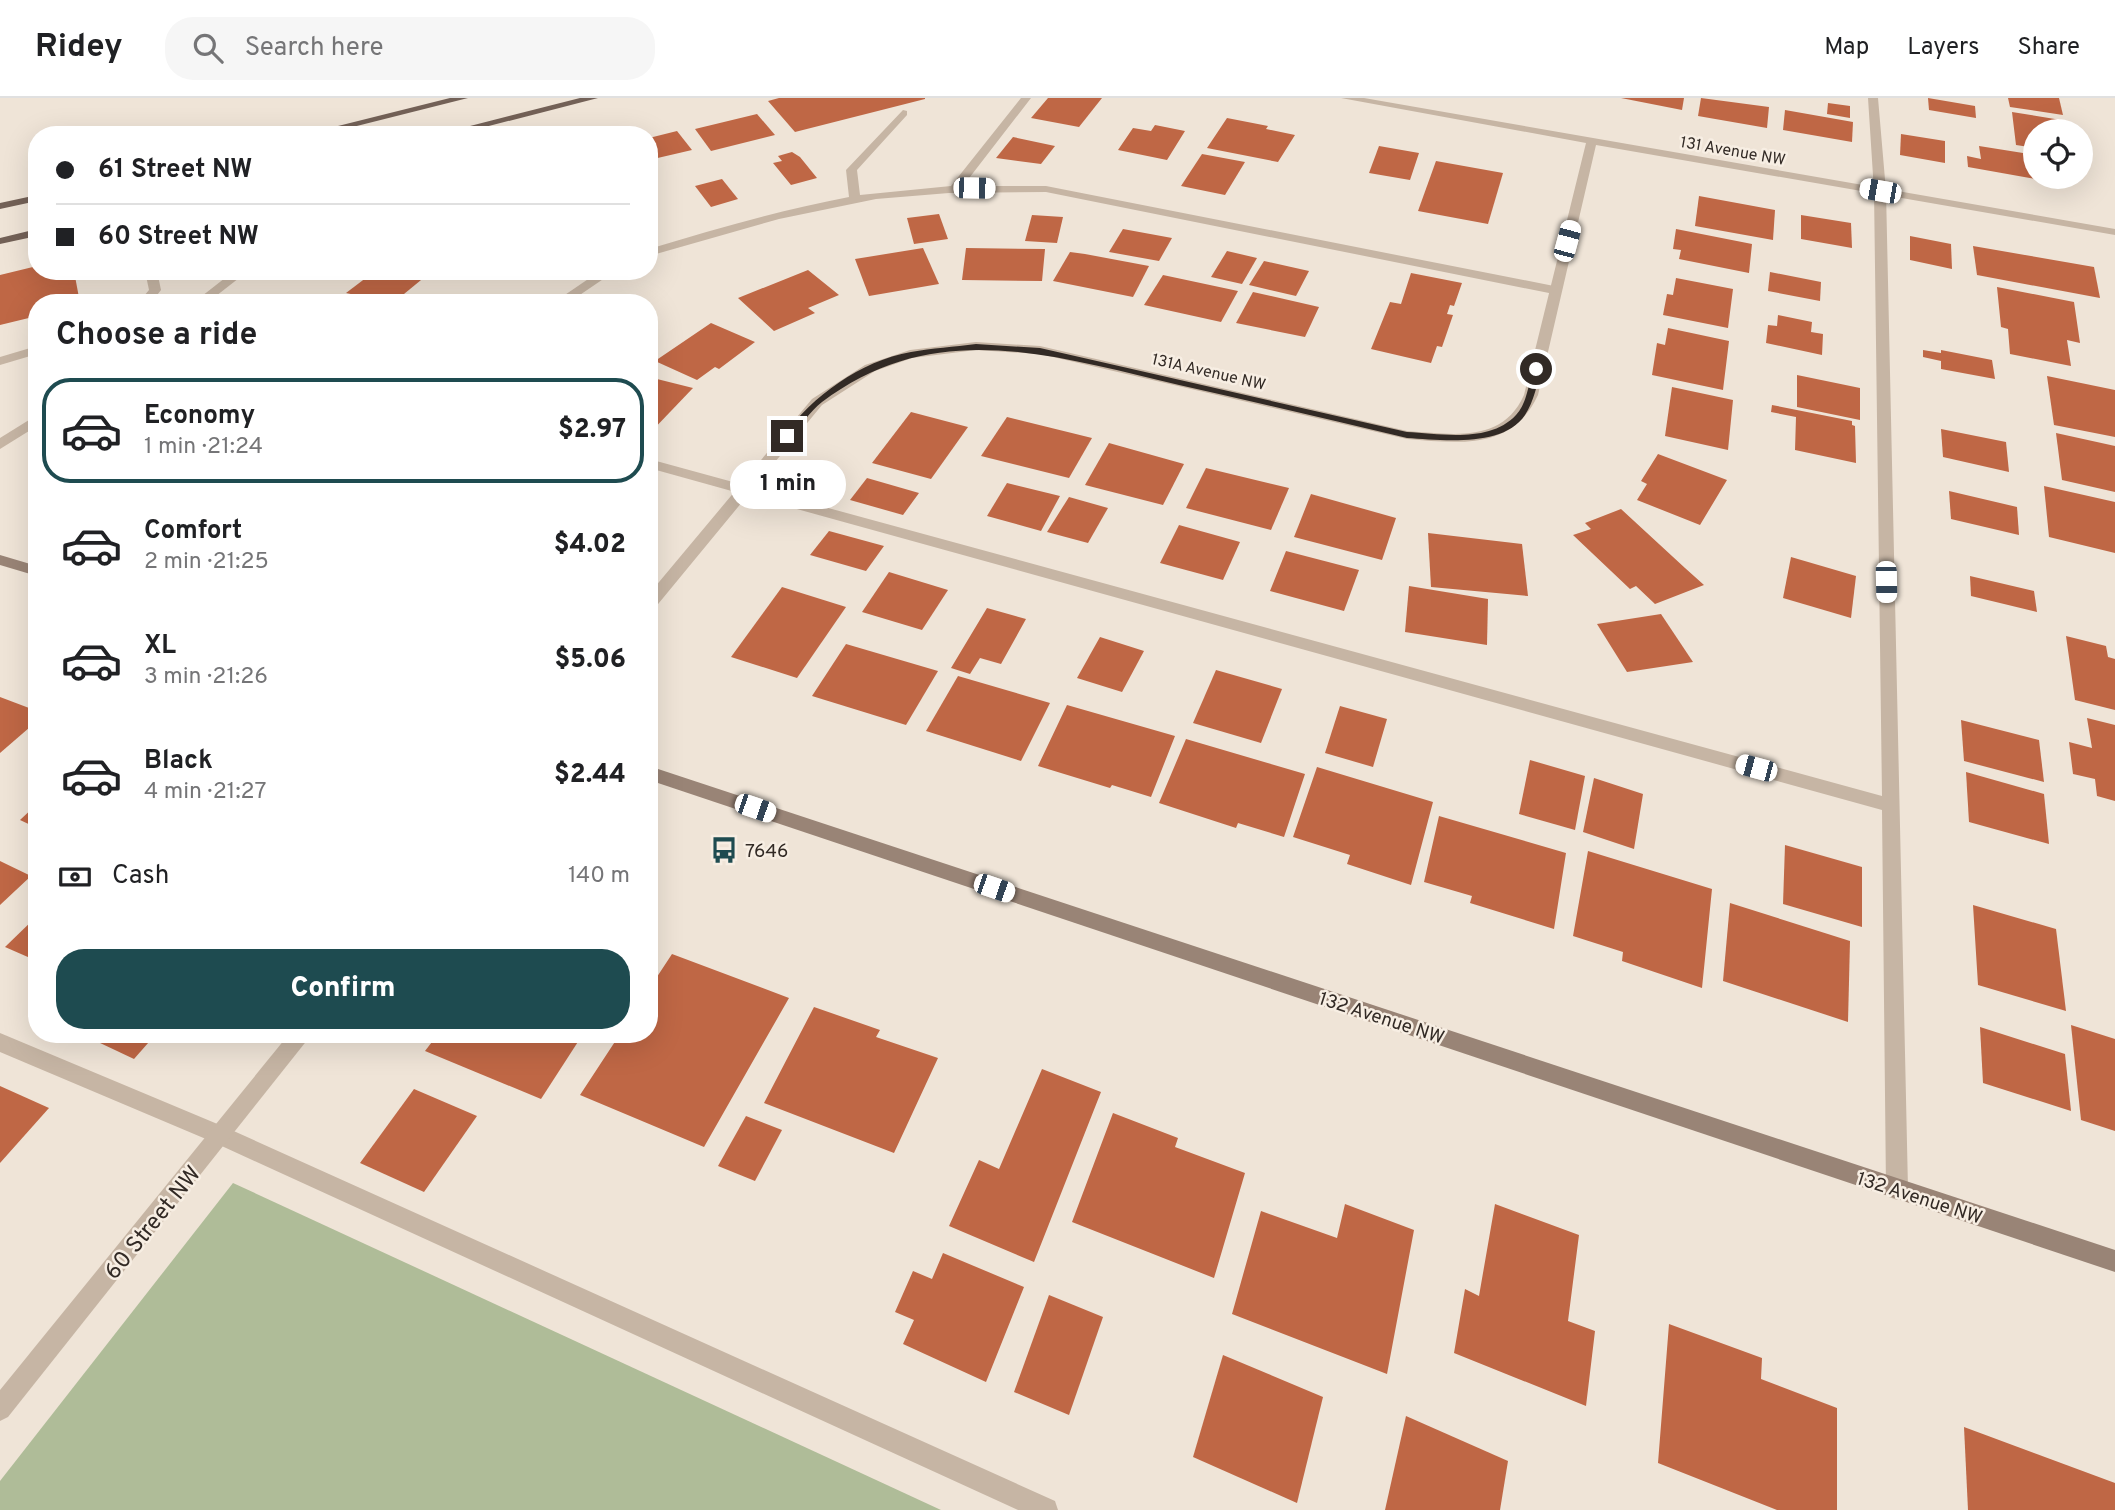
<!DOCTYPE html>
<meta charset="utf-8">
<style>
:root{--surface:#fff;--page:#f6f6f6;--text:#202124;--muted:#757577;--line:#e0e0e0;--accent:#1e4b50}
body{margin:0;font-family:Overpass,sans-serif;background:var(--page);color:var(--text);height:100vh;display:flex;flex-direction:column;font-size:26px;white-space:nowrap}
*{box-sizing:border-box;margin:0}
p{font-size:23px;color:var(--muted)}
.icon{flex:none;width:38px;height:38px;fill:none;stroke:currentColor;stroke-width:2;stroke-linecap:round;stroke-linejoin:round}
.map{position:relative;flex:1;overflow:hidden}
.panel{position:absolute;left:28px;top:196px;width:630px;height:749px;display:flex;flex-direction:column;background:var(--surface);border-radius:28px;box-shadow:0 7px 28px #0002}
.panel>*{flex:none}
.hud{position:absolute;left:28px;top:28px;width:630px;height:154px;border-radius:28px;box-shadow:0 7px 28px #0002;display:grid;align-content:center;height:154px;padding:0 28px;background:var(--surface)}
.tools{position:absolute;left:2023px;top:21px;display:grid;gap:14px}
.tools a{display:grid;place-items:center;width:70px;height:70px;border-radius:50%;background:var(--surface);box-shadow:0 7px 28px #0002;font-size:35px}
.end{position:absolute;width:32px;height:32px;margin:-16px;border:9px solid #322a25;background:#fff;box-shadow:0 0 0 4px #fff}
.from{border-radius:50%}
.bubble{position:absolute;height:49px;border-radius:24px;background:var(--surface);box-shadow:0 7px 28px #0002;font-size:23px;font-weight:800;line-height:49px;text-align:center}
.car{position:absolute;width:21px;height:42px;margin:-21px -10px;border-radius:9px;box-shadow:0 0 5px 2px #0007;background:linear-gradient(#fff 24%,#345 0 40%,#fff 0 76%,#345 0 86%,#fff 0)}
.hud b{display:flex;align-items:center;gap:24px;height:66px;font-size:26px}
.hud b+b{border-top:2px solid var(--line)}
.hud i{width:18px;height:18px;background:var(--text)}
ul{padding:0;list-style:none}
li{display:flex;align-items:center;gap:21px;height:105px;margin:0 14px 10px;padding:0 14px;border:4px solid transparent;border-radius:28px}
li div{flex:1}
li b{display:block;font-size:26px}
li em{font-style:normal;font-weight:800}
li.selected{border-color:var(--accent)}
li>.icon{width:63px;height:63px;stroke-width:1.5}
h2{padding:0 28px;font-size:32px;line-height:84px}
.pay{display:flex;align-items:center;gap:18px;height:77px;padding:0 28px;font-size:26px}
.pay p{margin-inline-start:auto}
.primary-button{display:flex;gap:14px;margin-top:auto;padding:14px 28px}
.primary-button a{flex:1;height:80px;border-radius:28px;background:var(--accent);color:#fff;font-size:28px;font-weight:800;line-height:80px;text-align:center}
header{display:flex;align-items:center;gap:42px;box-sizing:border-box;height:98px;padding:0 35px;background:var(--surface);border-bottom:2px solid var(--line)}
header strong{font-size:33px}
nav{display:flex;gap:38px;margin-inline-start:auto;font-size:24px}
.search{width:490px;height:63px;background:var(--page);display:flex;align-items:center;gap:18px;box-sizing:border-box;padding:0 24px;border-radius:28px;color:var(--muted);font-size:26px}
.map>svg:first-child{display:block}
.green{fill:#afbc98}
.building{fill:#bf6745}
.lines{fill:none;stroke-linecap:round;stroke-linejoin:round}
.lane{fill:#c6b5a4;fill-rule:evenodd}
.street{fill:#c6b5a4;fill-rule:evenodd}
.secondary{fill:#998476;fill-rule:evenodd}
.primary{fill:#736157;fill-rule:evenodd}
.route{fill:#322a25}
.labels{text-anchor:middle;stroke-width:5;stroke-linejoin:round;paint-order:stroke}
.far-street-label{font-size:16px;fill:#322a25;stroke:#f7eee3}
.poi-label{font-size:19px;fill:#322a25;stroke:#f7eee3;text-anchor:start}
.street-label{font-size:19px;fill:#322a25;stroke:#f7eee3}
.near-street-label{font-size:23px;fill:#322a25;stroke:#f7eee3}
</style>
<header>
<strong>Ridey</strong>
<div class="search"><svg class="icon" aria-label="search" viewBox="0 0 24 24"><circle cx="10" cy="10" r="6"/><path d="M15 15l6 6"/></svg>Search here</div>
<nav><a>Map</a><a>Layers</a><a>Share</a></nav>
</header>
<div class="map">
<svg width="2115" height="1412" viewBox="0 0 2115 1412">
<rect width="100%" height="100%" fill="#efe4d7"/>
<!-- green -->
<polygon class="green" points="233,1085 941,1412 0,1412 0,1383"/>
<!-- building -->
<g class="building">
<polygon points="779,0 925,0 925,1 795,34 768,3"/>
<polygon points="1048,0 1102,0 1079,29 1031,20"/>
<polygon points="1621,0 1684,0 1682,12"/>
<polygon points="1701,0 1769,9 1767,30 1698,18"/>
<polygon points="1928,0 1975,8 1976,20 1929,12"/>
<polygon points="2008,0 2059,0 2063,17 2010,9"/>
<polygon points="1828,5 1850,8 1850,20 1827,16"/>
<polygon points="1785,12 1853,24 1852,44 1783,32"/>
<polygon points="2012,14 2067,23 2068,33 2035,33 2035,50 2016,47"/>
<polygon points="757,16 775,37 711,53 695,31"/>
<polygon points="1227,20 1268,28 1266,31 1295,37 1278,64 1207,50"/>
<polygon points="1155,27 1185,33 1167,62 1118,52 1133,30 1151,33"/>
<polygon points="677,33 692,52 649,62 649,40"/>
<polygon points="1901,36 1945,43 1945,65 1900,57"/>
<polygon points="1013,39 1055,48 1041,66 996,60"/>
<polygon points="1379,48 1419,55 1410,82 1369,75"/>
<polygon points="1979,48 2035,57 2035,79 2056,79 2057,85 1968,69 1967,58 1981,61"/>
<polygon points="792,54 800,59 817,80 791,87 773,65 782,63 778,58"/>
<polygon points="1202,56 1245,64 1225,97 1181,88"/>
<polygon points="1436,63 1503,75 1488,126 1418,113"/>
<polygon points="722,81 738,101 711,109 695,88"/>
<polygon points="1699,98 1775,112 1773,142 1695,128"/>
<polygon points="939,116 948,141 914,146 907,120"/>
<polygon points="1032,117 1063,119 1057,145 1025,143"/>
<polygon points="1801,117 1851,125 1852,150 1801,141"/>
<polygon points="1123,131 1172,140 1159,163 1109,154"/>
<polygon points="1676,131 1752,146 1749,175 1679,161 1681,152 1673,151"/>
<polygon points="1910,138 1951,146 1952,171 1910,162"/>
<polygon points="1973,148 2094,169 2100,200 1977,177"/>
<polygon points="923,150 939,186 869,198 855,161"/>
<polygon points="966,150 1045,151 1042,183 962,182"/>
<polygon points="1227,153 1257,160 1242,186 1211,179"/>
<polygon points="1070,154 1085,156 1149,168 1133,199 1053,183"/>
<polygon points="1264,163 1309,173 1296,198 1249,187"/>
<polygon points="37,168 37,173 74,173 80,205 37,205 37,218 0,227 0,177"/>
<polygon points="808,172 839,197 808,210 815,215 774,233 738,200"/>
<polygon points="375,173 432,173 393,205 346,195"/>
<polygon points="501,173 544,173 534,182"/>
<polygon points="1770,174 1821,184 1820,203 1768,193"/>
<polygon points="1411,175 1462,185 1454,208 1450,207 1447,216 1453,217 1442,249 1437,248 1431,265 1371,251 1390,204 1401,206"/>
<polygon points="1163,177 1238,193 1221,224 1144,207"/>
<polygon points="1676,180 1733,191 1728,230 1663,217 1667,196 1673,197"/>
<polygon points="1997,189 2074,204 2080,245 2067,242 2071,268 2010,256 2008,231 2001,229"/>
<polygon points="1253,194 1319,209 1305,239 1236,225"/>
<polygon points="1778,217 1812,224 1811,234 1823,236 1822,257 1766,245 1768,227 1777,228"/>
<polygon points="711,225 755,244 719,271 715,269 697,282 655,263"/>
<polygon points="1668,230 1729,243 1723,292 1652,277 1657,245 1665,247"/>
<polygon points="1923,252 1941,255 1941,252 1992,262 1995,281 1941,271 1941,263 1923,259"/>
<polygon points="1797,277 1860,290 1860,322 1797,309"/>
<polygon points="2047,278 2115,292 2115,339 2054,327"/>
<polygon points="649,279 693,290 649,336"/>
<polygon points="1672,289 1733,302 1728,352 1665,338"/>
<polygon points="1772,307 1852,323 1852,327 1855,328 1856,365 1795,352 1796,319 1771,314"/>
<polygon points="911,314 968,329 931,381 872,365"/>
<polygon points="1007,319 1092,340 1069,380 981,358"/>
<polygon points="1941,331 2006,344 2009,374 1943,359"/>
<polygon points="2056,335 2115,348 2115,394 2062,382"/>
<polygon points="1109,345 1184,366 1163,407 1085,387"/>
<polygon points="1658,356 1727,382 1700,427 1637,402 1647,386 1641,383"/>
<polygon points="1206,370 1289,390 1271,432 1186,410"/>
<polygon points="867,380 919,395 903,417 850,402"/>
<polygon points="1007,385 1060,398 1041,433 987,418"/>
<polygon points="2044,388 2115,404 2115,455 2049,439"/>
<polygon points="1949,393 2017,409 2019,437 1951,421"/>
<polygon points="1311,396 1396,420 1382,462 1294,439"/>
<polygon points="1069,399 1108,410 1088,445 1047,434"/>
<polygon points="1621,411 1685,470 1704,487 1655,506 1636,488 1630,491 1573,437 1591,431 1585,425"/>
<polygon points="1179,427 1240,444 1223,482 1160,465"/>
<polygon points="829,433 884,448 866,473 810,457"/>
<polygon points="1428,435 1522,446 1528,498 1431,489"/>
<polygon points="1286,453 1359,472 1344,513 1270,493"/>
<polygon points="1791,459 1856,478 1851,520 1783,500"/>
<polygon points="889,474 948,492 922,532 862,514"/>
<polygon points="1970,478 2034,493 2037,514 1971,498"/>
<polygon points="1409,488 1488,501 1487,547 1405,534"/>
<polygon points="782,489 846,509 797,580 731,559"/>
<polygon points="987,510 1026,521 1001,566 980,560 970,576 951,570"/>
<polygon points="1661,516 1693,564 1627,574 1597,526"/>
<polygon points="2066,538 2106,548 2108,559 2115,561 2115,612 2075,602"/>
<polygon points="1100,539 1144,553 1122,594 1077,580"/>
<polygon points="846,546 938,573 906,627 812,598"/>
<polygon points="1216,572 1282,591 1261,645 1193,625"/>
<polygon points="958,578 1050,605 1021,663 926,633"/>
<polygon points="0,599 37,613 37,623 0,655"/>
<polygon points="1067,607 1175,638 1151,699 1112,687 1110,690 1038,668"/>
<polygon points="1340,608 1387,621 1373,669 1325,655"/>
<polygon points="2087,620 2115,627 2115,703 2097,698 2095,681 2073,676 2069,644 2092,650"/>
<polygon points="1961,622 2039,642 2044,684 1964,663"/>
<polygon points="1186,641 1305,676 1284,739 1238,725 1236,730 1159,705"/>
<polygon points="1530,662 1585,678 1575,732 1519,716"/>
<polygon points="1317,669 1433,704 1411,787 1347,766 1350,757 1293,739"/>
<polygon points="1966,674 2044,696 2049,746 1969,724"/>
<polygon points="1594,680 1643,696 1634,751 1583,734"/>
<polygon points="37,706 37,730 20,722"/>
<polygon points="1439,718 1566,755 1554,831 1470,805 1472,798 1424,784"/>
<polygon points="1785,747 1862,769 1862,829 1783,806"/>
<polygon points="1588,753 1712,791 1702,890 1622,863 1623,854 1573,838"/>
<polygon points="0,763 31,778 0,807"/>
<polygon points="1730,805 1850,843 1848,924 1723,883"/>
<polygon points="1973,807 2056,831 2066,913 1978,887"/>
<polygon points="37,818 37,863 5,849"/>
<polygon points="672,856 789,900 704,1049 580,997 620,936 649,936 649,891"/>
<polygon points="814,909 880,932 876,939 938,960 894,1055 764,1005"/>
<polygon points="2071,927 2115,941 2115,1033 2081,1022"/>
<polygon points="1980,929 2065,956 2071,1013 1983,985"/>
<polygon points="81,936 156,936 134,961"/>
<polygon points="438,936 583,936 541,1001 425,953"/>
<polygon points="1042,971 1101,994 1034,1164 949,1128 979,1062 999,1071"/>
<polygon points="0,988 49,1010 0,1065"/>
<polygon points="414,991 477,1018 424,1094 360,1065"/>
<polygon points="1113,1015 1178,1040 1175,1049 1245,1075 1214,1180 1072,1124"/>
<polygon points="746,1018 782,1032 755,1083 718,1068"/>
<polygon points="1345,1106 1414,1132 1387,1276 1232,1216 1261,1113 1337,1140"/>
<polygon points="1495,1106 1579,1137 1568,1223 1595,1233 1586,1308 1454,1255 1465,1191 1479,1198"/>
<polygon points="943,1155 1024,1189 986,1284 903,1246 914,1222 895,1214 913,1173 932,1181"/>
<polygon points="1049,1197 1103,1219 1069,1317 1014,1294"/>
<polygon points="1669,1226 1762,1260 1761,1281 1837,1310 1837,1412 1777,1412 1658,1365"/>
<polygon points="1223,1257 1323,1299 1297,1405 1193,1359"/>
<polygon points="1406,1318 1508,1363 1500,1412 1385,1412"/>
<polygon points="1964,1329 2115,1385 2115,1412 1968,1412"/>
</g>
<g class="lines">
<!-- lane -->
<g class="lane">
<path d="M1021,0h10l-68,88h83l508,100 6,4 -6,4 -508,-102 -97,1 -73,6 -97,20 -130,37v-7c66,-20 132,-39 200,-52l-3,-27 57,-60 4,1v4l-50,55 3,25 91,-9z"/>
<polygon points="1868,0 1878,0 1886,93 1908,1091 1905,1099 1897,1102 1889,1099 1886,1091 1882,712 649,370 649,361 1882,698 1874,93"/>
<polygon points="145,173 157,173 161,192 151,205 138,205 149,192"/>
<polygon points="600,173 615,173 568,205 553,205"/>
<polygon points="37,248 37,256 0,267 0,259"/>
<polygon points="0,935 227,1030 1055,1403 1058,1412 1018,1412 213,1044 0,954"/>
</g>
<!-- street -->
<g class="street">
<path d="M1341,0h23l751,131v6l-519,-90 -58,250c-26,56 -79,48 -131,44l-367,-85 -64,-4 -64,8 -37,13 -53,34 -168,204 -5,2v-17l163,-195 53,-34 45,-15 66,-8 64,4 367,85c45,3 95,13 117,-36l62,-252z"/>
<polygon points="234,173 248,173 207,205 193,205"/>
<polygon points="37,317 37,328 0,351 0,340"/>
<polygon points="289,936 312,936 8,1319 0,1323 0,1292"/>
</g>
<!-- secondary -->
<g class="secondary">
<polygon points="0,457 37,468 37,478 0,467"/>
<polygon points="649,668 2115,1152 2115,1174 649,682"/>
</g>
<!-- primary -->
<g class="primary">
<polygon points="450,0 468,0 321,37 302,37"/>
<polygon points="580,0 598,0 454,37 435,37"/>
<polygon points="37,97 37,103 0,111 0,105"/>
<polygon points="37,131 37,138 0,146 0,140"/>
</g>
</g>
<!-- route -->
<path class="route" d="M976,246l64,4 367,84c35,2 83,11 109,-17 11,-12 13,-31 16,-46l4,-2 5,2c-4,16 -7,32 -16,46 -22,33 -84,25 -118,23 -76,-18 -152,-36 -228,-53 -126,-29 -243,-69 -357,17 -12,9 -22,25 -32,36l-7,-2c30,-40 77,-75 128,-84 21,-4 43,-5 65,-8z"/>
<!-- icons -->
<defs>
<symbol id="bus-bare" viewBox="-9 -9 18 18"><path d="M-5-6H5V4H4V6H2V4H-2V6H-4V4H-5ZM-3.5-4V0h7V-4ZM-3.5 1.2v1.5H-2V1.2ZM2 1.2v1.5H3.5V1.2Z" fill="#1e4b50" stroke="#f7eee3" stroke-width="2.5" paint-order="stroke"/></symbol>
</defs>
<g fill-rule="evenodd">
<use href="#bus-bare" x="705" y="733" width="38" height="38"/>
</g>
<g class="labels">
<!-- far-street labels -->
<g class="far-street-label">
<text transform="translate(1733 52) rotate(10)" y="6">131 Avenue NW</text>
<text transform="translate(1209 273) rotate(13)" y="6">131A Avenue NW</text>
</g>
<!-- poi labels -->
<g class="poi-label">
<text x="745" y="759">7646</text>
</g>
<!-- street labels -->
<g class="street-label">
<text transform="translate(1382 919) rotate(18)" y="7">132 Avenue NW</text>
<text transform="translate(1920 1099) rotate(18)" y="7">132 Avenue NW</text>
</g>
<!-- near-street labels -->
<g class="near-street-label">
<text transform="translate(152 1124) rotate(-51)" y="8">60 Street NW</text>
</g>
</g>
</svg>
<div class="tools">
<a><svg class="icon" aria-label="locate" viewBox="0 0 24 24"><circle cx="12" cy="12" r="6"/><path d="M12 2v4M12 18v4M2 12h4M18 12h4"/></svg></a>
</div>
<i class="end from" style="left:1536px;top:271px"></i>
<i class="end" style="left:787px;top:338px"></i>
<div class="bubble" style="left:730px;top:362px;width:116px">1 min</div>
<i class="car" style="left:974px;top:90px;rotate:91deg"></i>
<i class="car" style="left:1880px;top:93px;rotate:280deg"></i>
<i class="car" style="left:1567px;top:143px;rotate:15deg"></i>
<i class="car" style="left:1886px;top:484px;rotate:179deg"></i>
<i class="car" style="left:1756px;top:670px;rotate:285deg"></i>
<i class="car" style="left:755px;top:710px;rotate:109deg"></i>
<i class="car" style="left:994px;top:790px;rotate:109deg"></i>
<div class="hud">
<b><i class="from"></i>61 Street NW</b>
<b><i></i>60 Street NW</b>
</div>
<section class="panel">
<h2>Choose a ride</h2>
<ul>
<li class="selected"><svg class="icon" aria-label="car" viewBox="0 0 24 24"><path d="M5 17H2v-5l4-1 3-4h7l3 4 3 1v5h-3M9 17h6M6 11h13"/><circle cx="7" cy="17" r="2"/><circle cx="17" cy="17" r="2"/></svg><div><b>Economy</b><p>1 min · 21:24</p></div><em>$2.97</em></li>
<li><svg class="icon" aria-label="car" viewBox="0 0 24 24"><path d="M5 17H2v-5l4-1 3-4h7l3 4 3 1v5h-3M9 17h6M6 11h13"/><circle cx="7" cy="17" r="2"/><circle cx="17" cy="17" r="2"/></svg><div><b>Comfort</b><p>2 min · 21:25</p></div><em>$4.02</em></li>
<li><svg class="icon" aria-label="car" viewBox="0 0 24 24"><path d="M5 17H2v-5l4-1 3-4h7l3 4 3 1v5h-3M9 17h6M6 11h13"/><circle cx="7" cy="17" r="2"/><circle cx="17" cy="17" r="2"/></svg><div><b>XL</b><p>3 min · 21:26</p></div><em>$5.06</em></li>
<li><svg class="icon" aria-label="car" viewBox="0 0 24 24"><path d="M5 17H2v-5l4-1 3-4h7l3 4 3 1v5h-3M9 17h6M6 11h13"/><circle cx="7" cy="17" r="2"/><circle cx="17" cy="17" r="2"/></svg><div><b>Black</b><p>4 min · 21:27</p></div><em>$2.44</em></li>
</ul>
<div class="pay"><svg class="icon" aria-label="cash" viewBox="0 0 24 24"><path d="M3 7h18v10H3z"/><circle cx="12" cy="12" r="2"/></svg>Cash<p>140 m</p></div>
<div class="primary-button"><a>Confirm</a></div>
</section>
</div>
